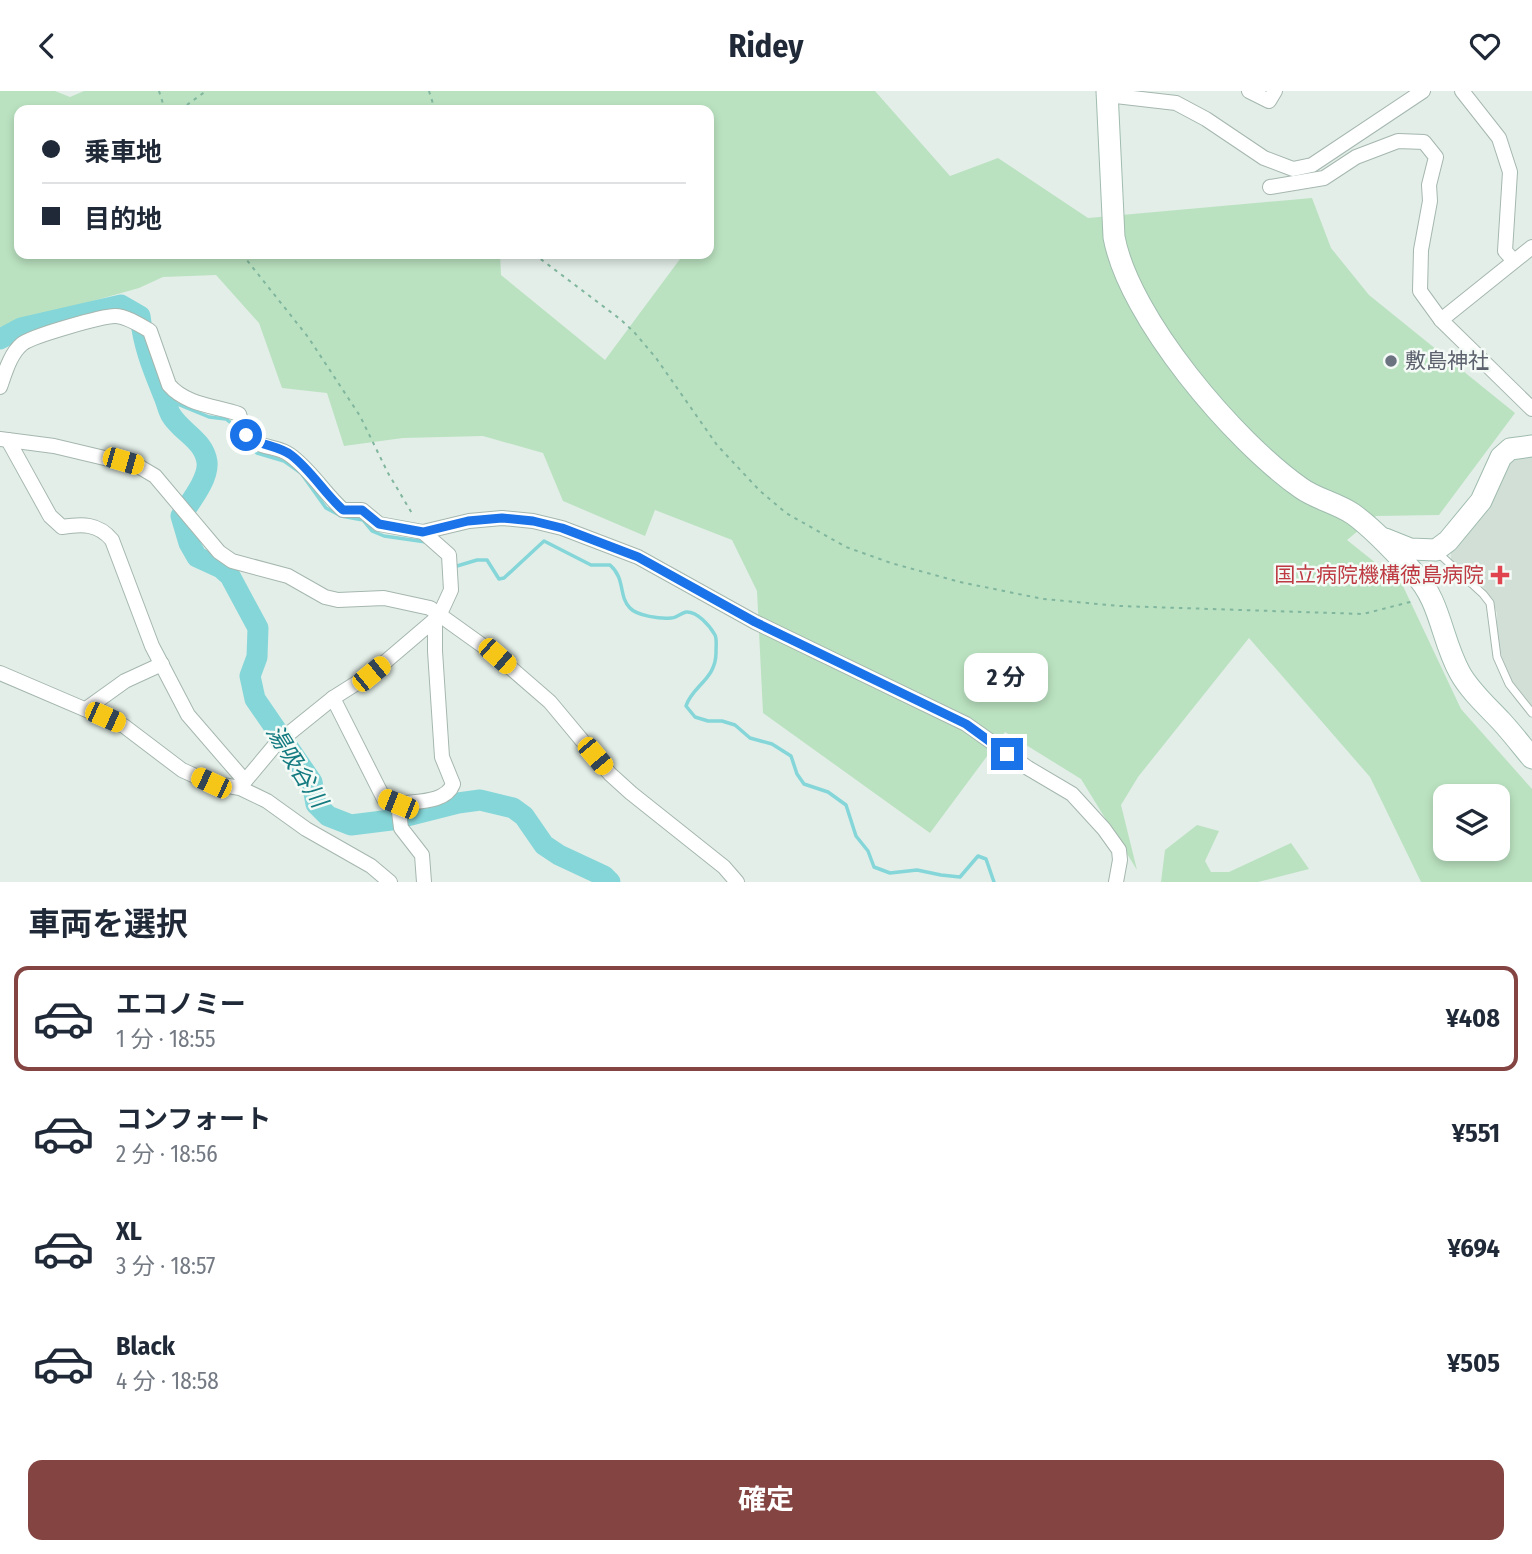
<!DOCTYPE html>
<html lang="ja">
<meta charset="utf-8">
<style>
:root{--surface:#fff;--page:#f6f6f7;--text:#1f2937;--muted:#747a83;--line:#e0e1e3;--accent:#844442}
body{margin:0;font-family:"Fira Sans Condensed","Noto Sans JP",sans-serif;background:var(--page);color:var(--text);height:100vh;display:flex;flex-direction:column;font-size:26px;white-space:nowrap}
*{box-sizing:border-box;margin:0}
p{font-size:23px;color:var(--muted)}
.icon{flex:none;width:38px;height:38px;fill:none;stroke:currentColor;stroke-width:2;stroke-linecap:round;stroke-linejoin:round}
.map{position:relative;height:791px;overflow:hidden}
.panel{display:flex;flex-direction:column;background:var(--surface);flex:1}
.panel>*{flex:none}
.hud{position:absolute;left:14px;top:14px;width:700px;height:154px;border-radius:14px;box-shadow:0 4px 10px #0003;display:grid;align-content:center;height:154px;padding:0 28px;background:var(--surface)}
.controls{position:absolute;left:1433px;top:693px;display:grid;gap:14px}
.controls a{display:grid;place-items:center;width:77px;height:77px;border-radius:14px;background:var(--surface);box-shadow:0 4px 10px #0003;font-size:35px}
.end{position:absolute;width:32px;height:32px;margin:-16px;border:9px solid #1a73e8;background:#fff;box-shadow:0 0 0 4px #fff}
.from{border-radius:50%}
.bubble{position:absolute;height:49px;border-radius:14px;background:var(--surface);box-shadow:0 4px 10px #0003;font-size:23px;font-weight:700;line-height:49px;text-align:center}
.car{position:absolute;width:21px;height:42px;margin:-21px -10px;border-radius:9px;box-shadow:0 0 5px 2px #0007;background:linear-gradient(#f5c518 24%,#345 0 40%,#f5c518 0 76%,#345 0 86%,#f5c518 0)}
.hud b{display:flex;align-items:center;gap:24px;height:66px;font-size:26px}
.hud b+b{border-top:2px solid var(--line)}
.hud i{width:18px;height:18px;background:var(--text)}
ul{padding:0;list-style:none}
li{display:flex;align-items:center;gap:21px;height:105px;margin:0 14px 10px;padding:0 14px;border:4px solid transparent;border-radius:14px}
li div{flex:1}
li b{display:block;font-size:26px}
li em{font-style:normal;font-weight:700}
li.selected{border-color:var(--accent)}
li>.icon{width:63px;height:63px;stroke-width:1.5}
h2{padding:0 28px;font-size:32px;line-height:84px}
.action{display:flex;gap:14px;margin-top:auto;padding:14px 28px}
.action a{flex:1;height:80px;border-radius:14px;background:var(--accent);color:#fff;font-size:28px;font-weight:700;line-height:80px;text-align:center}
header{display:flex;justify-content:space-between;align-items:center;height:91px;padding:0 28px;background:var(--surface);font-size:32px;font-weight:700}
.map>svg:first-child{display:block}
.built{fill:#d1dfd7}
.green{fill:#bae2c0;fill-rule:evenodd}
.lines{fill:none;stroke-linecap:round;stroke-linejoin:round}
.stream{stroke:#85d6d9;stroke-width:3.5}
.river{stroke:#85d6d9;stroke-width:21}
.lane-casing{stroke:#a5b7af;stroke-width:9}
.street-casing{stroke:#a5b7af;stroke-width:16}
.secondary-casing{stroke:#a0bcaf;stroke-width:23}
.path{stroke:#80b69e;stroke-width:2;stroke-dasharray:3.5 5;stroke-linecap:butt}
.lane{stroke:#fff;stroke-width:7}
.street{stroke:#fff;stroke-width:14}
.secondary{stroke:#fff;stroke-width:21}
.route{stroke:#1a73e8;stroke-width:9}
.worship-dot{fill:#6b7280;stroke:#f4faf6;stroke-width:2.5}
.health-dot{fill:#e0444e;stroke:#f4faf6;stroke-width:2.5}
.labels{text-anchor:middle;stroke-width:5;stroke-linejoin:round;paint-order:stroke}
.worship-label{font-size:21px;fill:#5b616d;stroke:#f4faf6;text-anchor:start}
.health-label{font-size:21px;fill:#be3a42;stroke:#f4faf6;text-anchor:end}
.water-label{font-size:23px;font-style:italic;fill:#137a80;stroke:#f4faf6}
</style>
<header><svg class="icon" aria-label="back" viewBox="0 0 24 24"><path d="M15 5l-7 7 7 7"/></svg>Ridey<svg class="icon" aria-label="heart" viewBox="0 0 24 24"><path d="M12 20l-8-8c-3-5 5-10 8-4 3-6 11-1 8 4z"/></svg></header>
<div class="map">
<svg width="1532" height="791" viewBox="0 0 1532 791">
<rect width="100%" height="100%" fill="#e3eee8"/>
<!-- built -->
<polygon class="built" points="1532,365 1532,615 1512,590 1502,566 1497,545 1497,522 1493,511 1484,497 1451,470 1451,459 1497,401 1510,370"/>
<!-- green -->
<g class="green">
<path d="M0,0h55l15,6 14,-6h791l75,85 48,-18 90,60 224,-20 19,50 38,47 146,118 -76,102 -63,1 -29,24 55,44 59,125 71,80v93h-111l-51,-105 -121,-139 -111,139 -17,28 16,65 -56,-91 -76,-47 -75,101 -167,-120 -6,-122 -25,-51 -77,-30 -10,26 -82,-35 -20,-48 -60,-17 -80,2 -59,8 -17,-53 -45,-5 -23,-65 -43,-48 -53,2 -24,11 -139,39zM19,19h690v144h-35l6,5 -75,101 -104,-85 -1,-21h-481zM1446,705h52v53h-52z"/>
<polygon points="1197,734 1219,740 1205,770 1211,781 1229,781 1291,752 1309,778 1258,791 1161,791 1165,759"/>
</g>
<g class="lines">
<!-- stream -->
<g class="stream">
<polyline points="165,308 209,326 226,328 236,336"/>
<polyline points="251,356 257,362 284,370 301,382 326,417 341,425 363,429 372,440 384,445 426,451"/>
<path d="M457,475l20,-6h10l12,19 5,-1 40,-37 47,24h19c16,14 8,31 20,43 7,8 31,11 41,10 5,0 10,-5 15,-6 11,-1 24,14 29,23 2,4 1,11 1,16 1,28 -24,35 -30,55l9,11 13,4h14l13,4 15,13 22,6 19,12 6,18 7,10 24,8 18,13 10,31 12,15 6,16 16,6 27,-3 24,5 19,2 18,-21 8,3 8,23"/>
</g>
<!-- river -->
<path class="river" d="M0,248l21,-11 100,-23 19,11c4,33 13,53 25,83 2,5 3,11 6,16 10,17 33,25 36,47 2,17 -17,40 -26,54l8,27 8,14 24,11 9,8 28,52 -1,29 -7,19 5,23 57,83 4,22 12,12 23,9 40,-5 67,-17 22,-3 33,8 11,8 20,29 15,10 45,21 6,6"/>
<defs>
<polyline id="lane" points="1437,461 1483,503 1490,512 1497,566 1509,593 1532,622"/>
<g id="street">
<polyline points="1249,0 1269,10 1275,0"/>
<polyline points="1462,0 1499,47 1510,81 1505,160 1514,170"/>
<polyline points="1107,4 1176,12 1206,28 1264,67 1293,78 1312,74 1423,0"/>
<polyline points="1270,96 1324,87 1356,66 1398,50 1424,51 1436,66 1429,94 1430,110 1421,159 1420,200 1441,229 1532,318"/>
<polyline points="1441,229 1532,156"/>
<path d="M0,296c5,-14 10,-33 22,-43 10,-8 80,-28 93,-28 11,0 25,9 35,15l19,54c17,20 47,21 70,29 2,6 3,15 7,21 10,14 32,10 44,20 21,15 34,38 53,55h19l17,14 44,8 46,-11 33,-3 31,3 29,7 76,29 117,65 211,102 62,44 44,26 32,35 15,21 1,10 -4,22"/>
<polyline points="0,348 54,355 138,375 155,385 219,461 232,470 288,485 325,506 338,509 384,507 430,517 497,565 550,611 610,683 631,702 724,776 737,791"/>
<path d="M8,349l42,76 12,11c20,-3 36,-4 50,13l40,106 36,69 57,66"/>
<polyline points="0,582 124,635 182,679 211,692 240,697 267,710 306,738 371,775 390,791"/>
<polyline points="333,607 384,708 398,713 401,737 422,764 424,791"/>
<polyline points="86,618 125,590 162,573"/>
<polyline points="240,696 276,653 333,607 371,583 439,525 451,499 449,464 423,441"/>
<path d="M398,713c18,-3 48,-1 55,-20l-11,-27 -7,-106v-31"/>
</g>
<g id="secondary">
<path d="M1107,0l7,146c15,81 120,204 187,251 15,11 36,15 52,26 22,16 43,39 61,59 27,28 27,66 46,100 10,18 27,33 41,48 11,12 21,25 31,37"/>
<polyline points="1385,448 1410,458 1436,459 1448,450 1481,410 1501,366 1510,358 1532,355"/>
</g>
</defs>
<!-- lane casing -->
<use href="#lane" class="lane-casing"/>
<!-- street casing -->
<use href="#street" class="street-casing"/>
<!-- secondary casing -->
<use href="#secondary" class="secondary-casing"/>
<!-- path -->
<g class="path">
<polyline points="159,0 165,19"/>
<polyline points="429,0 435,19"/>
<polyline points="180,19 206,0"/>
<polyline points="242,163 308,246 360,325 388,382 413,424"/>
<polyline points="534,163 620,228 634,241 656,267 717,354 760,400 786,422 846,456 891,472 960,491 1043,508 1120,515 1363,523 1414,510"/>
</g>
<!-- lane -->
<use href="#lane" class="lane"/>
<!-- street -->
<use href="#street" class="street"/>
<!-- secondary -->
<use href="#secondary" class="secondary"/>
</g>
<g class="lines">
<!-- route -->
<path class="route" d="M246,344c13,11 32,10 45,20 20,15 33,38 52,55h19l17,14 44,8 45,-11 34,-3 31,3 29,7 76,29 117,65 211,102 41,30"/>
</g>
<!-- markers -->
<circle class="worship-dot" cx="1391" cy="270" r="7"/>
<path class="health-dot" d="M1496.5 473.5h7v7h7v7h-7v7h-7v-7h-7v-7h7z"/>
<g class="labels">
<!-- worship labels -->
<g class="worship-label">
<text x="1405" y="277">敷島神社</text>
</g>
<!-- health labels -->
<g class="health-label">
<text x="1484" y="491">国立病院機構徳島病院</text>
</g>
<!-- water labels -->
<g class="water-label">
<text transform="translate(297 675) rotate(58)" y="8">湯吸谷川</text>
</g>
</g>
</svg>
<div class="controls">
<a><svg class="icon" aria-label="layers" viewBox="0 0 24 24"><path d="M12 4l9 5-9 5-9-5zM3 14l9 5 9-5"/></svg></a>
</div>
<i class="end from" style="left:246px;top:344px"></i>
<i class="end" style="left:1007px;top:663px"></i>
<div class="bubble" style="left:964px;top:562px;width:84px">2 分</div>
<i class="car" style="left:123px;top:370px;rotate:106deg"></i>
<i class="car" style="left:497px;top:565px;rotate:131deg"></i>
<i class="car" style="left:371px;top:583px;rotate:51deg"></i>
<i class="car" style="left:105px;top:626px;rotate:114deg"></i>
<i class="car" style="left:595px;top:665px;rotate:140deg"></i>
<i class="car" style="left:211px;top:692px;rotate:295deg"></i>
<i class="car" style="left:398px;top:713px;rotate:292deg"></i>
<div class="hud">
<b><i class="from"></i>乗車地</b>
<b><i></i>目的地</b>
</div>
</div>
<section class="panel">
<h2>車両を選択</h2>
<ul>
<li class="selected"><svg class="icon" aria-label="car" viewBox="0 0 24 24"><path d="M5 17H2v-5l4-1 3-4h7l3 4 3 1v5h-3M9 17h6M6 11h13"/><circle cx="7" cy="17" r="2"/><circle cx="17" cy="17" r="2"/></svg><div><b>エコノミー</b><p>1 分 · 18:55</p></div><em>¥408</em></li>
<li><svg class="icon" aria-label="car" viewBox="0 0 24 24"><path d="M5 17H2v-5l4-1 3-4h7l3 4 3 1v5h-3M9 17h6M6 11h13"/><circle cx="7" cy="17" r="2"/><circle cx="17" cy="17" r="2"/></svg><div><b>コンフォート</b><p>2 分 · 18:56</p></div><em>¥551</em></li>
<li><svg class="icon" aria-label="car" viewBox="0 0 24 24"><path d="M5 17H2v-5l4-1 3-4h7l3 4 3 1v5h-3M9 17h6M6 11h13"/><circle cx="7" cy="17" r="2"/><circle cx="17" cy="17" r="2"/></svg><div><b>XL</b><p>3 分 · 18:57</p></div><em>¥694</em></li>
<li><svg class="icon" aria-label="car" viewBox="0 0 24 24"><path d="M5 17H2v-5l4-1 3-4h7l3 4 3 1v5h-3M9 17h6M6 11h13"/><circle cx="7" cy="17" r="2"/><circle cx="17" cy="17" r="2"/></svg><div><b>Black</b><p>4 分 · 18:58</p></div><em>¥505</em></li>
</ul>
<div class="action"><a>確定</a></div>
</section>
